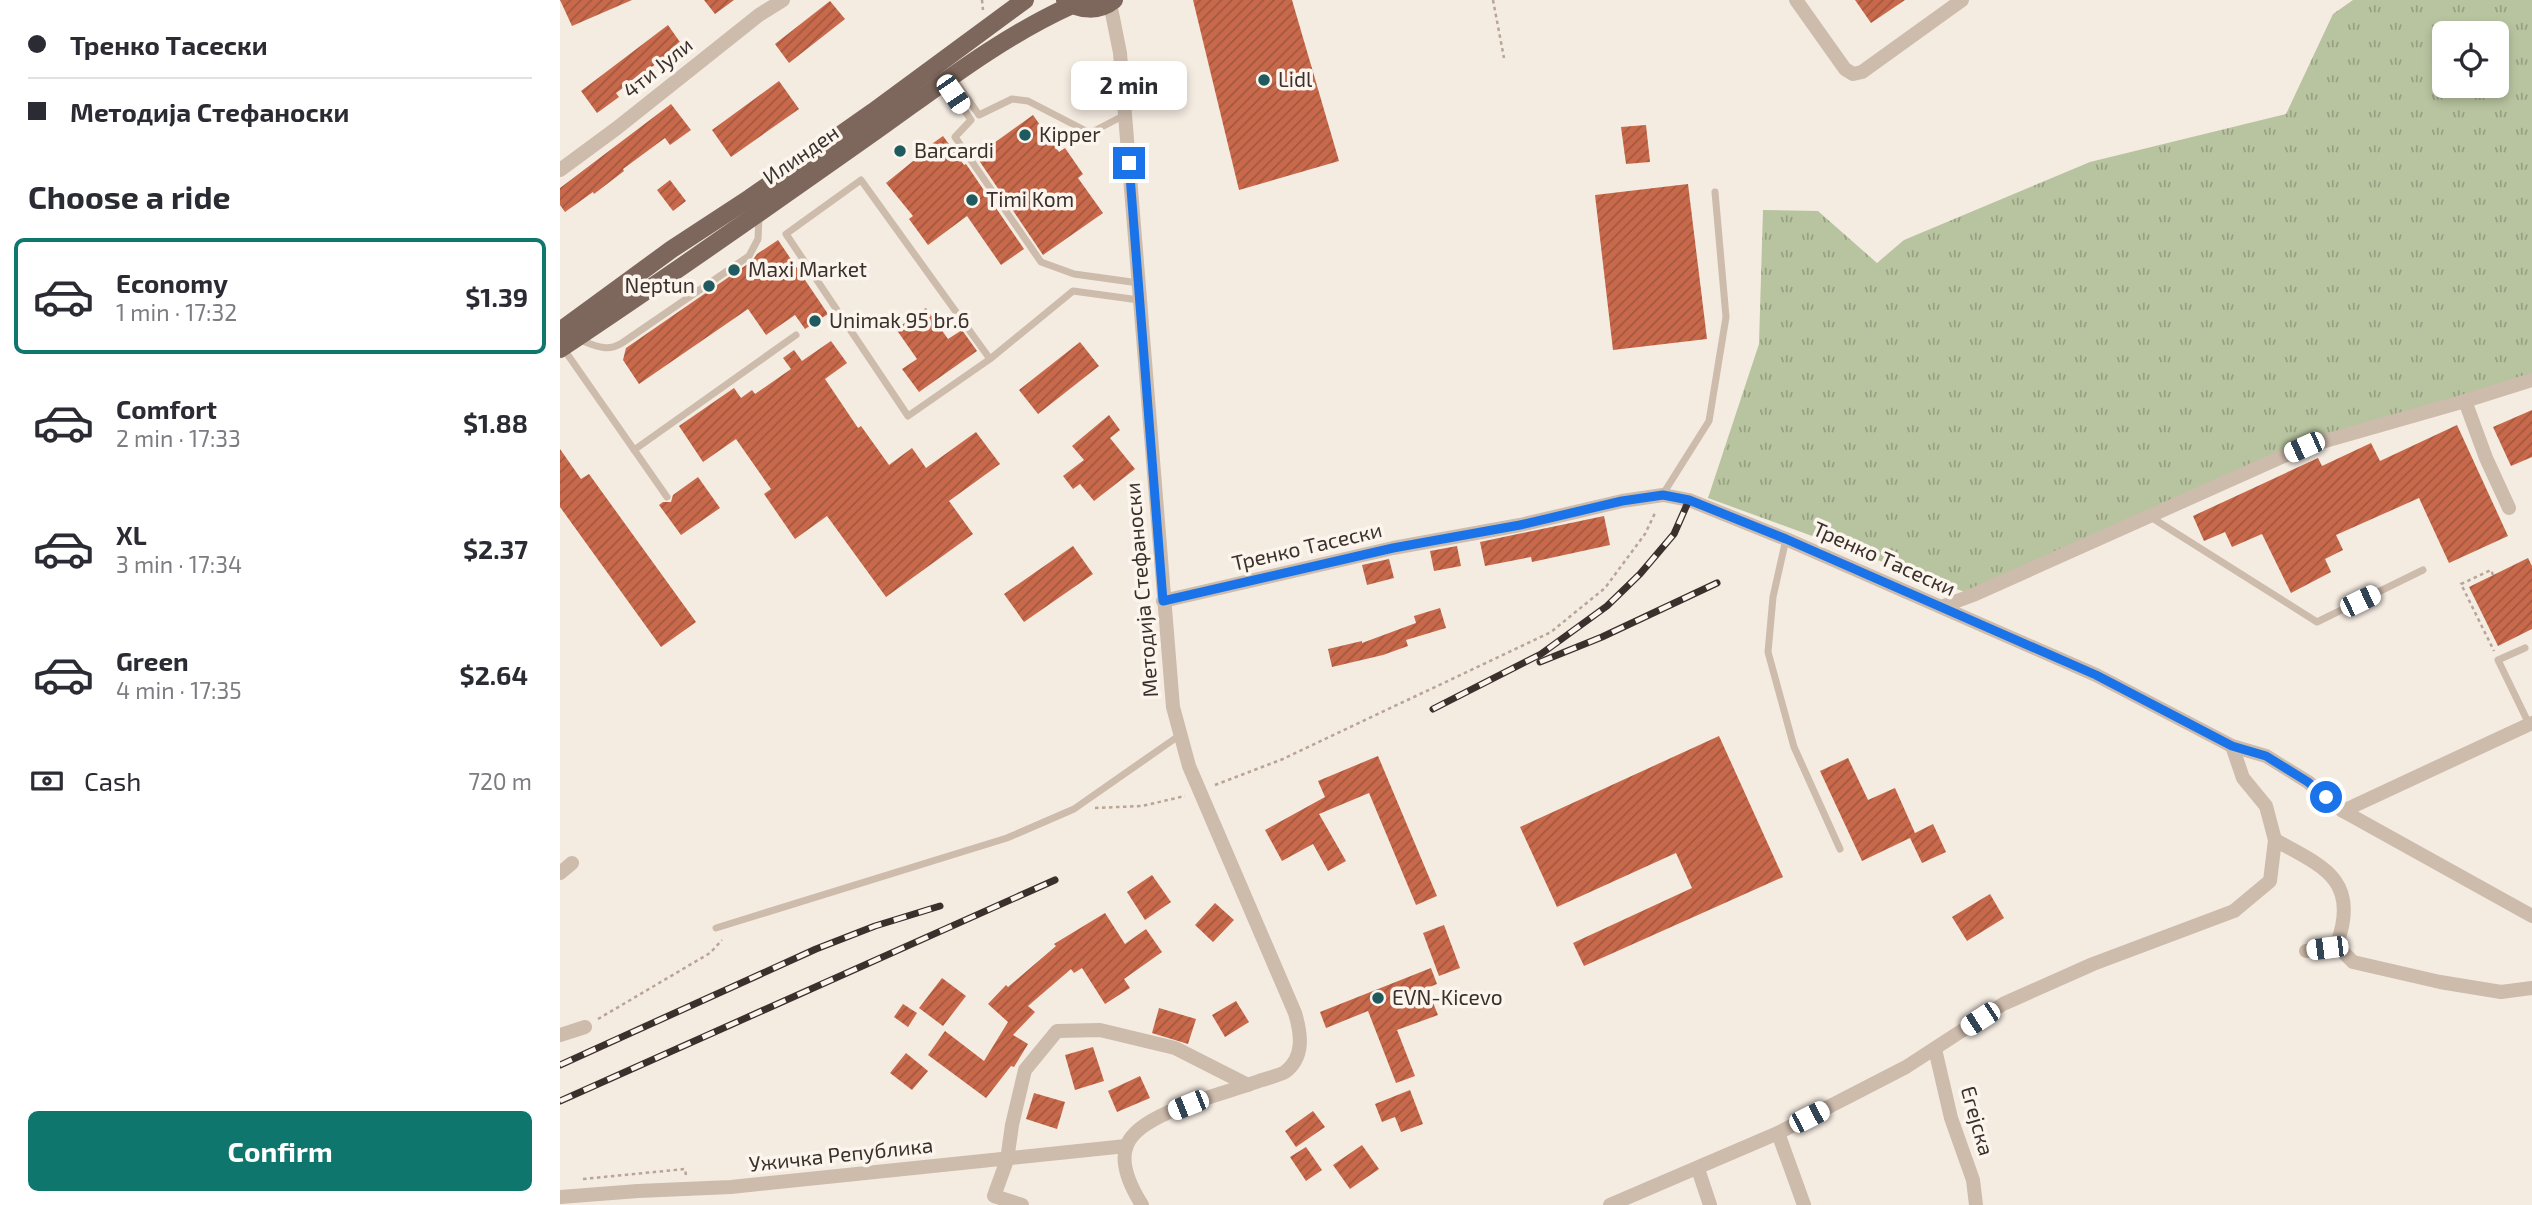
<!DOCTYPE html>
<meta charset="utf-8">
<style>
:root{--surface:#fff;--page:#f2f2f3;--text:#2b2b33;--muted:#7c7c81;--line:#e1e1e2;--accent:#0f766e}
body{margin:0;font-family:"Exo 2",sans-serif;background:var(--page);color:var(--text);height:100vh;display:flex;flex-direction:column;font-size:26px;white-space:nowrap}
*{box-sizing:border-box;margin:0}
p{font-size:23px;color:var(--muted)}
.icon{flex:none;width:38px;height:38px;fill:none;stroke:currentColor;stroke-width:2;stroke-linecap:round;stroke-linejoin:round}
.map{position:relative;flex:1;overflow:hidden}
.panel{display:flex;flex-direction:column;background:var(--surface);width:560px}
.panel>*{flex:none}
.hud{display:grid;align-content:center;height:154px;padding:0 28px;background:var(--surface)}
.controls{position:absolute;left:1872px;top:21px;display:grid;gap:14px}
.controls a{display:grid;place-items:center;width:77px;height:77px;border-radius:10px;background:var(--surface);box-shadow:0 4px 10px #0003;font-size:35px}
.end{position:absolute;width:32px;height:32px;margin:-16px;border:9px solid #1a73e8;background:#fff;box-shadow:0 0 0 4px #fff}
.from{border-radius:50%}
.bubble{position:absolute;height:49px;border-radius:10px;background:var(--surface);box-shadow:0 4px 10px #0003;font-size:23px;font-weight:700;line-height:49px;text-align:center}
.car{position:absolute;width:21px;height:42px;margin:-21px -10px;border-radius:9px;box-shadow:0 0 5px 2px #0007;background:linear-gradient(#fff 24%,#345 0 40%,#fff 0 76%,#345 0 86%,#fff 0)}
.hud b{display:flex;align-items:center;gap:24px;height:66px;font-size:26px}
.hud b+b{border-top:2px solid var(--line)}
.hud i{width:18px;height:18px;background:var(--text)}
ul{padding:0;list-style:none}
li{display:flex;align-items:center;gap:21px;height:116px;margin:0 14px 10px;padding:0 14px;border:4px solid transparent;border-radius:10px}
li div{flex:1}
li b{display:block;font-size:26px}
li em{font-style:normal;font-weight:700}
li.selected{border-color:var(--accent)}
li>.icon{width:63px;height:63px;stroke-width:1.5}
h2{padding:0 28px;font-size:32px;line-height:84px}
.pay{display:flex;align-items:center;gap:18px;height:77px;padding:0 28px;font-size:26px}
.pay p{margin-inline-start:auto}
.primary-button{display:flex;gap:14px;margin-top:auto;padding:14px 28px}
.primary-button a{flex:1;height:80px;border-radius:10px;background:var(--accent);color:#fff;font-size:28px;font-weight:700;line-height:80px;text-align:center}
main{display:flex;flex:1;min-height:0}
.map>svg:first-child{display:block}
.grass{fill:url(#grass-tufts);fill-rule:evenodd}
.building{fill:url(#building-hatch)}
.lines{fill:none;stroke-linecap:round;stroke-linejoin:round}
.path{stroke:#b9a596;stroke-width:2.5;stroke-dasharray:3.5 3.5;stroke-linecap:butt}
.lane{stroke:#cdbbac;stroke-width:7}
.street{stroke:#cdbbac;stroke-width:14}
.primary{stroke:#7d675c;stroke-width:18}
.rail-casing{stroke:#3b302b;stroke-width:7}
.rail{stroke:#fbf5ee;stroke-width:4.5;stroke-dasharray:13;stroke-linecap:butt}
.route{stroke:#1a73e8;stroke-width:9}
.poi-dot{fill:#1f5a5e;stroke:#fbf5ee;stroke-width:2.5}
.labels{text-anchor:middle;stroke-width:7;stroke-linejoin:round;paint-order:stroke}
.street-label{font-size:21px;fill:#3b302b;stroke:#fbf5ee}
.poi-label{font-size:21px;fill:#3b302b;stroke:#fbf5ee;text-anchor:start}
</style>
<main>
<section class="panel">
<div class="hud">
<b><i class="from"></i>Тренко Тасески</b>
<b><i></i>Методија Стефаноски</b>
</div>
<h2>Choose a ride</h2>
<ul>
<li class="selected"><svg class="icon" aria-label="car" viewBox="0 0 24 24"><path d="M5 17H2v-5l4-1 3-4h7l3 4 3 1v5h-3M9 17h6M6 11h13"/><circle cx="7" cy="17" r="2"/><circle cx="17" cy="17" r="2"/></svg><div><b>Economy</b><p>1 min · 17:32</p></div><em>$1.39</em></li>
<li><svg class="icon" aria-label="car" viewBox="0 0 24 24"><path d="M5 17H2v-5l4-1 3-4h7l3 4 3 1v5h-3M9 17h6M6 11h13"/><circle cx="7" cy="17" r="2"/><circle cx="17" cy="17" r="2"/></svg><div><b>Comfort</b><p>2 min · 17:33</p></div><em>$1.88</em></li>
<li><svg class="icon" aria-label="car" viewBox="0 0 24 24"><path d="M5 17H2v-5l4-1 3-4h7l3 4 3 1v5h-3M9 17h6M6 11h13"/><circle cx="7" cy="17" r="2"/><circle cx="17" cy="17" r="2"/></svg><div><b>XL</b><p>3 min · 17:34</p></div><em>$2.37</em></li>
<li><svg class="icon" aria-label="car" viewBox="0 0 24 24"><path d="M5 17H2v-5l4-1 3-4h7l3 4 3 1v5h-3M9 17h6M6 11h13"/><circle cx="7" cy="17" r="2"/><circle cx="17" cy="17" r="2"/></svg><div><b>Green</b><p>4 min · 17:35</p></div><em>$2.64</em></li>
</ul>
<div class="pay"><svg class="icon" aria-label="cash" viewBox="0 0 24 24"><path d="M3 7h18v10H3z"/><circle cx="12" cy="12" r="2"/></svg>Cash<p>720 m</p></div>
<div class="primary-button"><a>Confirm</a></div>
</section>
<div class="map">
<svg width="1972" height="1205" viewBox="0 0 1972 1205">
<defs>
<pattern id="grass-tufts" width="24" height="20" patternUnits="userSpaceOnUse" patternTransform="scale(1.75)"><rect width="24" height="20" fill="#b8c4a0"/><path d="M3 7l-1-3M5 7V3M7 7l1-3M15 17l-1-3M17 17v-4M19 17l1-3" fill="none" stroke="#97a083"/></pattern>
<pattern id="building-hatch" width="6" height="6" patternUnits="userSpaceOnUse" patternTransform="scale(1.75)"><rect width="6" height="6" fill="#c8694b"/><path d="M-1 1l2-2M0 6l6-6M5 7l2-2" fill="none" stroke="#a4573f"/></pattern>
</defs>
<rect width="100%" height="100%" fill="#f4ebe1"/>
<!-- grass -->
<path class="grass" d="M1793,0h179v380l-228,67 -331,148 -265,-97 51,-154 4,-134 55,1 59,52 27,-23 186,-78 196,-48 47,-100zM1885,33h52v53h-52z"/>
<!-- building -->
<g class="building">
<polygon points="0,0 72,0 12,26"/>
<polygon points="144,0 174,0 155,14"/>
<polygon points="633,0 732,0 779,161 679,190"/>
<polygon points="1295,0 1345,0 1311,23"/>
<polygon points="270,1 285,19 229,63 215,44"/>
<polygon points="108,25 122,45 56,93 59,97 37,113 21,91"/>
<polygon points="219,81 239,109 171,157 152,130"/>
<polygon points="111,104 131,130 110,145 105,138 63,169 64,171 34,194 33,192 5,212 0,205 0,188"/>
<polygon points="473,115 499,152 505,148 523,174 518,178 543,213 483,255 416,156"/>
<polygon points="1086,125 1090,162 1066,164 1061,127"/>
<polygon points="383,136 404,165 406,164 464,249 441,265 407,216 368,245 349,219 353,216 326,183 363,153 362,151"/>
<polygon points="110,180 126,201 113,211 97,190"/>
<polygon points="1128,184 1147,339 1053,350 1035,195"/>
<polygon points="218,240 268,314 245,329 235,315 206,335 188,309 79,384 63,360 66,348 192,261 197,254"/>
<polygon points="366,308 388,339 402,330 417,351 359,392 342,369 357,359 336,329"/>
<polygon points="271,341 287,363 265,379 298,428 301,426 329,465 352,448 366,468 416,432 440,464 389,501 413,534 326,597 267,516 235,539 204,494 211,489 176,439 143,462 119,426 174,388 181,398 192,390 195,394 231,369 223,358 234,350 242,361"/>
<polygon points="520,342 539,366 478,414 459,390"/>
<polygon points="1972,410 1972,457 1951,466 1933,427"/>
<polygon points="549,415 560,430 550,438 575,469 534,501 520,484 513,489 503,476 524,460 512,446"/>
<polygon points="1897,425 1948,536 1889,563 1859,498 1776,535 1783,550 1765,559 1771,572 1731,593 1702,534 1672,547 1665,532 1644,541 1633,516 1758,458 1762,466 1811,443 1820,461"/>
<polygon points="0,449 21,479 29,474 136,622 101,647 0,507"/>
<polygon points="138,477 160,508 121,535 99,505 103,502 111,502 113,495"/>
<polygon points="1044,516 1050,545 972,562 971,557 925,566 920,542"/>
<polygon points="513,546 533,574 464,622 444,594"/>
<polygon points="897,546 901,566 874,571 870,551"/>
<polygon points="1968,558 1972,566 1972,629 1938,646 1909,587"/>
<polygon points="829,559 834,578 807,585 802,565"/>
<polygon points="880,608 886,628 846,640 848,646 823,655 772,667 768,649 802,641 802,643 856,623 854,616"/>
<polygon points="1159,736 1223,877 1024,966 1013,943 1132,888 1116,853 997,907 960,827"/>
<polygon points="818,756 877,896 856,905 809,793 759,814 786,861 768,871 753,844 722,861 705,830 765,797 758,781"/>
<polygon points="1288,758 1308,800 1335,788 1355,833 1373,824 1386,852 1362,863 1350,838 1302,861 1260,771"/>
<polygon points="592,875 611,902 585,920 567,892"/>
<polygon points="1430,894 1444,918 1407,941 1392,917"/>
<polygon points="655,903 674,920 653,942 635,925"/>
<polygon points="545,913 565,944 586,929 602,952 564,979 570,988 545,1004 522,968 514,973 511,969 468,1006 475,1012 453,1035 468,1044 454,1067 451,1066 426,1098 368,1055 385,1031 424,1061 448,1022 428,1004 446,985 448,987 496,946 494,944"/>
<polygon points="884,925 900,968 879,976 863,933"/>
<polygon points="871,968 877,984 867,988 878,1015 837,1030 855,1076 836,1083 808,1011 766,1028 760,1012"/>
<polygon points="382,978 406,996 383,1026 359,1008"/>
<polygon points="676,1001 689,1022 665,1037 652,1015"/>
<polygon points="343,1004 357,1013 348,1027 334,1017"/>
<polygon points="599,1008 636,1019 628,1044 592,1033"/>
<polygon points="533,1047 544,1081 515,1090 505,1055"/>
<polygon points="346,1053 368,1071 352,1090 330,1073"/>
<polygon points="580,1076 590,1098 557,1112 548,1091"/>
<polygon points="850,1090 863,1124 841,1132 835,1117 822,1122 815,1104"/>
<polygon points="474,1093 505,1102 497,1129 466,1119"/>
<polygon points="753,1111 765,1127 736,1147 725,1131"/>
<polygon points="802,1145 819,1169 790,1189 773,1165"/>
<polygon points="746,1147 762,1170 746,1181 730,1157"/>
</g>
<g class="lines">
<!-- path -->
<g class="path">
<polyline points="422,0 423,10"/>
<polyline points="933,0 944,58"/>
<polyline points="1933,575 1931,570 1901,584 1934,651"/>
<polyline points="655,785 723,759 991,632 1045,588 1085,534 1096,511"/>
<polyline points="535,808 582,806 625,796"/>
<polyline points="38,1019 150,953 162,940"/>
<polyline points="23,1179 125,1169 126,1175"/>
</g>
<!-- lane -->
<g class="lane">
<polyline points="392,76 419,115 452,99 468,101 530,133 565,115"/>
<polyline points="385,82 411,120 395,137 481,262 514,274 579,283"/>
<path d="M17,339c17,6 29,14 45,4l127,-87 9,-17 1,-22"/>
<polyline points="3,348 107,497"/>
<polyline points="430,359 301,180 226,234 348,416 430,359 513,291 579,300"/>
<polyline points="74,450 236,335"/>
<polyline points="1103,494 1149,421 1166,317 1155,192"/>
<polyline points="1589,516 1757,622 1863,570"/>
<polyline points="1226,539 1213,597 1208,652 1234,747 1280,849"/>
<polyline points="1965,648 1938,660 1969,724"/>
<polyline points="156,928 447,838 514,809 620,735"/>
</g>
<!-- street -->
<g class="street">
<polyline points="1236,0 1285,69 1293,74 1302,72 1402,0"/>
<path d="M550,3l10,50 53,654 16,59 106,247c6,20 10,44 -10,59 -7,4 -18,6 -26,9 -31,12 -120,31 -132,64 -8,19 5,44 15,60"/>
<polyline points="0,170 57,128 199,15 223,0"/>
<polyline points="1905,401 1972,380"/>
<polyline points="603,601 833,548 960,525 1062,501 1103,495 1129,500 1226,539 1536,675 1672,746 1706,756 1748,782 1783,811 1972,916"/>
<polyline points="1381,607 1413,595 1744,447 1905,401 1926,458 1949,508"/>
<polyline points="1783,811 1972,723"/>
<path d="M1715,840c47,26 84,39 63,101l-11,7 -21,3"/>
<polyline points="0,873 12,863"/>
<polyline points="1778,941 1783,952 1793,962 1880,982 1941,992 1972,988"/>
<polyline points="0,1035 25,1027"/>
<polyline points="1375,1049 1391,1118 1413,1180 1416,1205"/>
<polyline points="1218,1133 1244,1205"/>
<polyline points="1138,1169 1150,1205"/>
<polyline points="0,1197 78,1191 171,1187 566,1146"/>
<polyline points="462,1205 434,1196 447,1160 452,1125 465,1070 497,1031 540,1030 615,1048 688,1085"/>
<polyline points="1050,1205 1218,1133 1346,1067 1443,1004 1533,964 1674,911 1710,881 1715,840 1706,806 1683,778 1672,746"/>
</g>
<!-- primary -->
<g class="primary">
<path d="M505,0c15,11 34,12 49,0"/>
<polyline points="0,331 112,249 190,198 313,112 465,0"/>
<path d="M0,349c104,-69 205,-140 307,-212 67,-47 130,-98 205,-132"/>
</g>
<defs>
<g id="rail">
<polyline points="980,662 1042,637 1157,583"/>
<polyline points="873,709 981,654 1047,606 1080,574 1114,534 1129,500"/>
<polyline points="0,1065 256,949 315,926 380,906"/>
<polyline points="0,1101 495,880"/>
</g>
</defs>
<!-- rail casing -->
<use href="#rail" class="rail-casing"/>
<!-- rail -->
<use href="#rail" class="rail"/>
</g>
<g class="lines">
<!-- route -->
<polyline class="route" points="569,163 603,601 833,548 960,525 1062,501 1103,495 1129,500 1226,539 1536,675 1672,746 1706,756 1748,782 1766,797"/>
</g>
<!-- markers -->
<g class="poi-dot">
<circle cx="704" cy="80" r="7"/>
<circle cx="465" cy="135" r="7"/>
<circle cx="340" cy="151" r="7"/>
<circle cx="412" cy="200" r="7"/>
<circle cx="174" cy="270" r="7"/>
<circle cx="149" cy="286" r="7"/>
<circle cx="255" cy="321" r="7"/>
<circle cx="818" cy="998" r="7"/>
</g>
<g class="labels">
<!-- street labels -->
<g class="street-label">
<text transform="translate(98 68) rotate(-39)" y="7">4ти Јули</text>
<text transform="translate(241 155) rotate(-35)" y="7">Илинден</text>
<text transform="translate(747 547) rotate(-13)" y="7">Тренко Тасески</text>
<text transform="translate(1324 559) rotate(24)" y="7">Тренко Тасески</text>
<text transform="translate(582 590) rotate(-95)" y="7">Методија Стефаноски</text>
<text transform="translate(1417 1121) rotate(74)" y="7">Егејска</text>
<text transform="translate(281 1155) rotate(-6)" y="7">Ужичка Република</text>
</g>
<!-- poi labels -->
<g class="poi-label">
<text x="718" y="87">Lidl</text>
<text x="479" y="142">Kipper</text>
<text x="354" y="158">Barcardi</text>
<text x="426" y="207">Timi Kom</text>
<text x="188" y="277">Maxi Market</text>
<text x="135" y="293" text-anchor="end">Neptun</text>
<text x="269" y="328">Unimak 95 br.6</text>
<text x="832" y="1005">EVN-Kicevo</text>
</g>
</g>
</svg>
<div class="controls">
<a><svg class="icon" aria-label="locate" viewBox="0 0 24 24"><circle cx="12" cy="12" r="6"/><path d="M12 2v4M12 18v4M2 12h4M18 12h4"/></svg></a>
</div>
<i class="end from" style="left:1766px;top:797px"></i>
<i class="end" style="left:569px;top:163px"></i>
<div class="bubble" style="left:511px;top:61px;width:116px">2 min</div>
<i class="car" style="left:393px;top:94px;rotate:146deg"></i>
<i class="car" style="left:1744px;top:447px;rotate:246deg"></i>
<i class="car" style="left:1800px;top:601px;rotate:64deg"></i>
<i class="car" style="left:1767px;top:948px;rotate:263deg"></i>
<i class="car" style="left:1420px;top:1019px;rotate:237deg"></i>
<i class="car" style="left:628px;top:1105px;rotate:248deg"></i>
<i class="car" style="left:1249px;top:1117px;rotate:63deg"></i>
</div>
</main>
